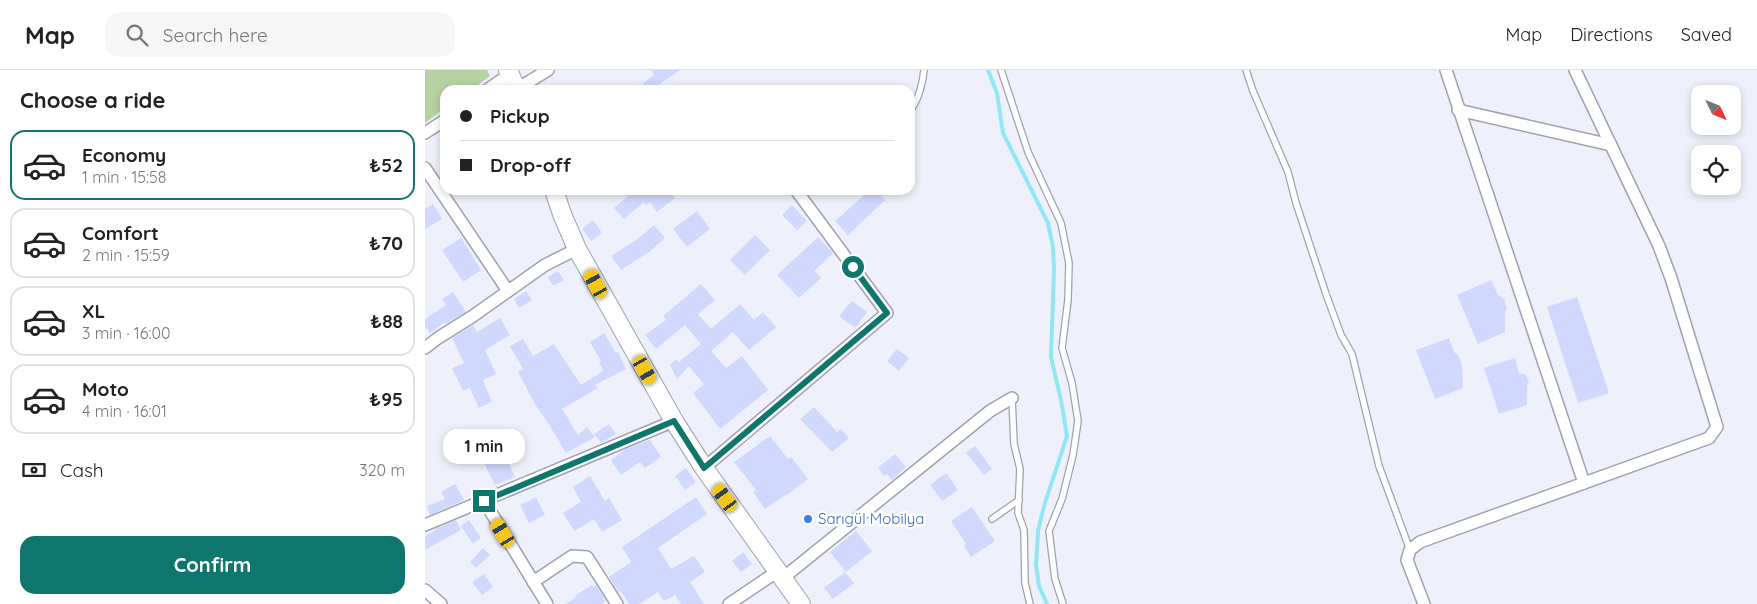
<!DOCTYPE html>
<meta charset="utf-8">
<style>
:root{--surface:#fff;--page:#f6f6f6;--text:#222;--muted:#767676;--line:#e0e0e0;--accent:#0f766e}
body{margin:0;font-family:Quicksand,sans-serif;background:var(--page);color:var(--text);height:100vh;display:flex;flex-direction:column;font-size:19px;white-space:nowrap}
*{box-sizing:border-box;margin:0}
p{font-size:16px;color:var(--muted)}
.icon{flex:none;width:28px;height:28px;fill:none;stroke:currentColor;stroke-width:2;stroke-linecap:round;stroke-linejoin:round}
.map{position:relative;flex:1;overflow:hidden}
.details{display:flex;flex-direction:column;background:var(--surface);width:425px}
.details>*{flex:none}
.guide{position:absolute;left:15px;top:15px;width:475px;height:110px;border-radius:15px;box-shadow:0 2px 8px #0003;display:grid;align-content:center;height:110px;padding:0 20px;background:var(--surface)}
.needle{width:32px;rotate:133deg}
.buttons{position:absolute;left:1266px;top:15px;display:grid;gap:10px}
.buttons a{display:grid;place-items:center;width:50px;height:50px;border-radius:10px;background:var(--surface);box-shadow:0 2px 8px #0003;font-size:25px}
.end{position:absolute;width:22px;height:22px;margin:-11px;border:6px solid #0f766e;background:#fff;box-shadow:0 0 0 2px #fff}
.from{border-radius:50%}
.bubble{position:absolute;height:35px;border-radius:15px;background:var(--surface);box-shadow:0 2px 8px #0003;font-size:16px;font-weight:700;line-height:35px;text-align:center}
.car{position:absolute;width:15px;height:30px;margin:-15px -8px;border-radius:6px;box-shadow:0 0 4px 1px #0007;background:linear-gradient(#f5c518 24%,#345 0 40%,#f5c518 0 76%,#345 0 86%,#f5c518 0)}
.guide b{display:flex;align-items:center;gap:18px;height:48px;font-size:19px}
.guide b+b{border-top:1px solid var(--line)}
.guide i{width:12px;height:12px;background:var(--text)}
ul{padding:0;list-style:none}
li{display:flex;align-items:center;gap:15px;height:70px;margin:0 10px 8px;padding:0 10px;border:2px solid var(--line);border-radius:15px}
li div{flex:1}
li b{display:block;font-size:19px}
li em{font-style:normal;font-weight:700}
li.on{border-color:var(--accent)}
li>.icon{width:45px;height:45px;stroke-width:1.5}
h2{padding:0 20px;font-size:22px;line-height:60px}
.pay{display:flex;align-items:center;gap:12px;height:55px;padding:0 20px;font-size:19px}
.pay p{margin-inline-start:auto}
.cta{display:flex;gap:10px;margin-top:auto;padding:10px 20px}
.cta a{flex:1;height:58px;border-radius:15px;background:var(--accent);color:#fff;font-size:20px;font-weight:700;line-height:58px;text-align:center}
header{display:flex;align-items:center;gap:30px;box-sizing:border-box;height:70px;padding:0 25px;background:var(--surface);border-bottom:1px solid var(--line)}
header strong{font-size:24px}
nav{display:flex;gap:28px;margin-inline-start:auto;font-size:18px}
.search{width:350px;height:45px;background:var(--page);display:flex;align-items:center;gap:12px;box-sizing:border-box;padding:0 18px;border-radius:15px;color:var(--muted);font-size:19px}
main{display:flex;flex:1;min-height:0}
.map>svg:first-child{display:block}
.green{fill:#b6d2a2}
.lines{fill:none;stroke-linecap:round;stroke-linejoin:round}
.stream{stroke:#91e6f6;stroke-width:4}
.building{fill:#d0d8fd}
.service-casing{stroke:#9fa2ac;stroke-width:8}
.minor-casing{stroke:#9fa2ac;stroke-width:14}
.primary-casing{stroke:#9fa2ac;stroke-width:20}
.service{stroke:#fff;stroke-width:5.5}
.minor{stroke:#fff;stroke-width:11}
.primary{stroke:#fff;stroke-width:18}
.route{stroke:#0f766e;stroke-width:6}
.shop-dot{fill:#3f7fe0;stroke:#fff;stroke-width:2}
.labels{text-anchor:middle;stroke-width:5;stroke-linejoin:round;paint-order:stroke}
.shop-label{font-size:15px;fill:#366cbe;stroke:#fff;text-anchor:start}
</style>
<header>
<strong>Map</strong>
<div class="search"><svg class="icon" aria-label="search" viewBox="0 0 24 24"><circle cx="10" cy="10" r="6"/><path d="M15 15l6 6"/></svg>Search here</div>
<nav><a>Map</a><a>Directions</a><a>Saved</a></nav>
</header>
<main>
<section class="details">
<h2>Choose a ride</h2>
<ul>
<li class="on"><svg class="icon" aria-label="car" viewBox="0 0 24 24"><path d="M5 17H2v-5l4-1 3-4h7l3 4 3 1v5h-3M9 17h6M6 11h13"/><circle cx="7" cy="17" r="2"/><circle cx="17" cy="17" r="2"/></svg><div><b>Economy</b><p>1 min · 15:58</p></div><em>₺52</em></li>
<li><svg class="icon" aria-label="car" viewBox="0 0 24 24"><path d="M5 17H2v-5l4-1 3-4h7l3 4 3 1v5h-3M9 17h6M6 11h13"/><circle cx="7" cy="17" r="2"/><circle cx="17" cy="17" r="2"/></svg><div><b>Comfort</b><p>2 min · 15:59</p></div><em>₺70</em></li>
<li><svg class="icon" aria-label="car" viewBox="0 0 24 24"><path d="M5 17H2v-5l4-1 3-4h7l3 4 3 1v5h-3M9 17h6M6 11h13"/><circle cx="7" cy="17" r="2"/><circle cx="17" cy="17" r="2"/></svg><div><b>XL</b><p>3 min · 16:00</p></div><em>₺88</em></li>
<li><svg class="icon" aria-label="car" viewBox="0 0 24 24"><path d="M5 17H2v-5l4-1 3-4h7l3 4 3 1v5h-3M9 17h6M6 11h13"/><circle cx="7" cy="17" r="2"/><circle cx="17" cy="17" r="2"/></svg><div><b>Moto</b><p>4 min · 16:01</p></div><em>₺95</em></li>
</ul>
<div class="pay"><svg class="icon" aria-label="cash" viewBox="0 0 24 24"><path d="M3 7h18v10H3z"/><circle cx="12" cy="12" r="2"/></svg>Cash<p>320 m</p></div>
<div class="cta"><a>Confirm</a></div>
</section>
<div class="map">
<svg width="1332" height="534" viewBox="0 0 1332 534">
<rect width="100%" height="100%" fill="#eef1fb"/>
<!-- green -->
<polygon class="green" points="0,0 62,0 65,6 46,20 20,20 20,38 0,53"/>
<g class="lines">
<!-- stream -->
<polyline class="stream" points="563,0 572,23 578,63 623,153 628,177 629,199 626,287 636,330 642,366 619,436 613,461 611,495 614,516 622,534"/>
</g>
<!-- building -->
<g class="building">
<polygon points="226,0 255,0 226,20 223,20 218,13 229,5"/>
<polygon points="210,120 243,120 250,128 232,142 225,132 221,135 219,132 199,149 189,138"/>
<polygon points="445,120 451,120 460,130 423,165 410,151"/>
<polygon points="8,134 17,149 0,159 0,139"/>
<polygon points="367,135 382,151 372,160 357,145"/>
<polygon points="272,141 285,159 262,177 248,159"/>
<polygon points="168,150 177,163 166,171 157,159"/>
<polygon points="229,155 240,168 224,182 196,200 186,186 214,168"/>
<polygon points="330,165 345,180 320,205 305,190"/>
<polygon points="393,167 408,183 389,201 396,208 374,228 352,205"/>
<polygon points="36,168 56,200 38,212 17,180"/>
<polygon points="133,201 139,210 128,216 123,207"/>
<polygon points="1066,210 1073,225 1079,229 1082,238 1080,242 1080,262 1053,274 1032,225"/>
<polygon points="276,214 290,230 273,244 286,259 315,234 329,250 338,242 351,257 324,280 308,262 286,281 301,298 317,286 343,320 295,359 268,323 279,314 264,296 252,309 245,295 251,289 254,292 276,274 260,255 231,279 220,265 241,250 238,246"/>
<polygon points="101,221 107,230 94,238 89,229"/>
<polygon points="28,222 41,242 21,254 20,252 5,263 0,256 0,249 21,235 17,229"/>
<polygon points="1152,227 1184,323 1153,333 1122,237"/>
<polygon points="427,231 442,242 430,258 414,246"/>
<polygon points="75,248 85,265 60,280 71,304 58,310 67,332 54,338 45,318 38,321 27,298 39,293 27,268 48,255 52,262"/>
<polygon points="179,263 191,283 193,282 201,299 170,315 173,318 137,339 153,365 162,357 170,367 141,383 122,351 111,336 93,302 98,299 85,276 98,269 108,286 129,274 156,315 178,301 174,292 176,291 165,272"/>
<polygon points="1024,268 1029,282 1034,286 1037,295 1038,318 1010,329 991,280"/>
<polygon points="472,279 484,288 474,301 462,291"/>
<polygon points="1090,288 1094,303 1100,304 1104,311 1102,316 1102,335 1074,344 1059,298"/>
<polygon points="389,337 412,362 416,359 424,368 407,382 375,349"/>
<polygon points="184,354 191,364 176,373 169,364"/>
<polygon points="70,364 90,407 70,415 50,375"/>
<polygon points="345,366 363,389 366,387 383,409 361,426 360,425 340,439 328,422 331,420 309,392"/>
<polygon points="225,370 236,387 220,398 215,392 196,405 186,390 201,379"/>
<polygon points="550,376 567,399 559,405 541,383"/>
<polygon points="470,384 481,397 467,410 462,404 460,406 453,398"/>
<polygon points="261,398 271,412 260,420 250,406"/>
<polygon points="521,403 533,420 517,431 505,415"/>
<polygon points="165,406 180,431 184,428 197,450 177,462 169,449 149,461 138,443 156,432 148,417"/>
<polygon points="30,414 39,430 5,445 2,436 20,429 16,422"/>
<polygon points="111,427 120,445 104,453 95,435"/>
<polygon points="271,427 282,444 233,478 246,499 269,486 280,502 265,512 279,534 256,534 250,525 239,531 233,522 214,534 204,534 196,521 194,523 184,507 206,492 197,477"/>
<polygon points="547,437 570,471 546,487 539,476 541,474 526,451"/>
<polygon points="31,450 36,460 0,480 0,466 11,460 10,459"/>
<polygon points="44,450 56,468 48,474 36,456"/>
<polygon points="431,461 447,481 421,502 405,482"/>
<polygon points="58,478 65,485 51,498 45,492"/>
<polygon points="318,482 327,494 316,502 307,491"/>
<polygon points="420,502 429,513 408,529 399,518"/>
<polygon points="59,504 68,517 57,525 47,512"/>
<polygon points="167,515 169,517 171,515 181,531 177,534 141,534 152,526 151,525"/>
</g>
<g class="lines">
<defs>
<g id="service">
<polyline points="576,0 603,82 636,153 644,193 643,230 637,278 647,313 653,351 648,385 637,429 624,461 630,509 638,534"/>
<polyline points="821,0 828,21 863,102 871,133 901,224 916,265 927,284 954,396 985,480"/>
<path d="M485,41c8,-10 13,-28 14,-41"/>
<polyline points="587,328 589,374 595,399 593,443 599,460 600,513 605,534"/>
<polyline points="567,449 594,430"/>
</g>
<g id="minor">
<polyline points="1021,0 1159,413"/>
<polyline points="92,19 123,0"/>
<polyline points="62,20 85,4"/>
<polyline points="1033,40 1186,75"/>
<polyline points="0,63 20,50"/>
<polyline points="0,98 83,221"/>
<polyline points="0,278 13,268 48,246 120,195 152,179"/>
<polyline points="279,398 462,243 371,120"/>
<polyline points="59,431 122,534"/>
<polyline points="0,455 249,351"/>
<polyline points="358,508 565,341 587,328"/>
<polyline points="108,512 147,486 162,487 192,534"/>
<polyline points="0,520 16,534"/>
<polyline points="304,534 353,501"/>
<polyline points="999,534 982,490 985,480 995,472 1284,368 1292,357 1246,208 1234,176 1150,0"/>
</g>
<g id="primary">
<polyline points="83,0 92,20"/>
<polyline points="129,120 137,144 152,179 249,351 279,398 376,534"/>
</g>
</defs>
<!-- service casing -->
<use href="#service" class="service-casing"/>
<!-- minor casing -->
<use href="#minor" class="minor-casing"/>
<!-- primary casing -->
<use href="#primary" class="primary-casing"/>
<!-- service -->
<use href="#service" class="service"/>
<!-- minor -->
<use href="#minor" class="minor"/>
<!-- primary -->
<use href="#primary" class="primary"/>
</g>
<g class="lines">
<!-- route -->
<polyline class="route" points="59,431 249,351 279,398 462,243 428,197"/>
</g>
<!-- markers -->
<circle class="shop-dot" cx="383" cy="449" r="5"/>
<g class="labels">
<!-- shop labels -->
<g class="shop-label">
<text x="393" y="454">Sarıgül Mobilya</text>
</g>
</g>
</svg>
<div class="buttons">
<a><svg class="needle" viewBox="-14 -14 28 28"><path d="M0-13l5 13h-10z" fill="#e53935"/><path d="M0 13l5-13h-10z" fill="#767676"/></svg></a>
<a><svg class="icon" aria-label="locate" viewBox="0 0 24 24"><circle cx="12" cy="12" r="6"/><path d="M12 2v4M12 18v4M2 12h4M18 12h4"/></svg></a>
</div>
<i class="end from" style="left:428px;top:197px"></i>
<i class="end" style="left:59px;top:431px"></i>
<div class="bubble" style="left:18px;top:359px;width:82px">1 min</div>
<i class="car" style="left:171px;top:214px;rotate:331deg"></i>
<i class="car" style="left:220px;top:300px;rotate:150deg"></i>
<i class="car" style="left:300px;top:428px;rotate:324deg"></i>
<i class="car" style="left:78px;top:463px;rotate:329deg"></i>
<div class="guide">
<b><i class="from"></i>Pickup</b>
<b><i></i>Drop-off</b>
</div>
</div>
</main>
